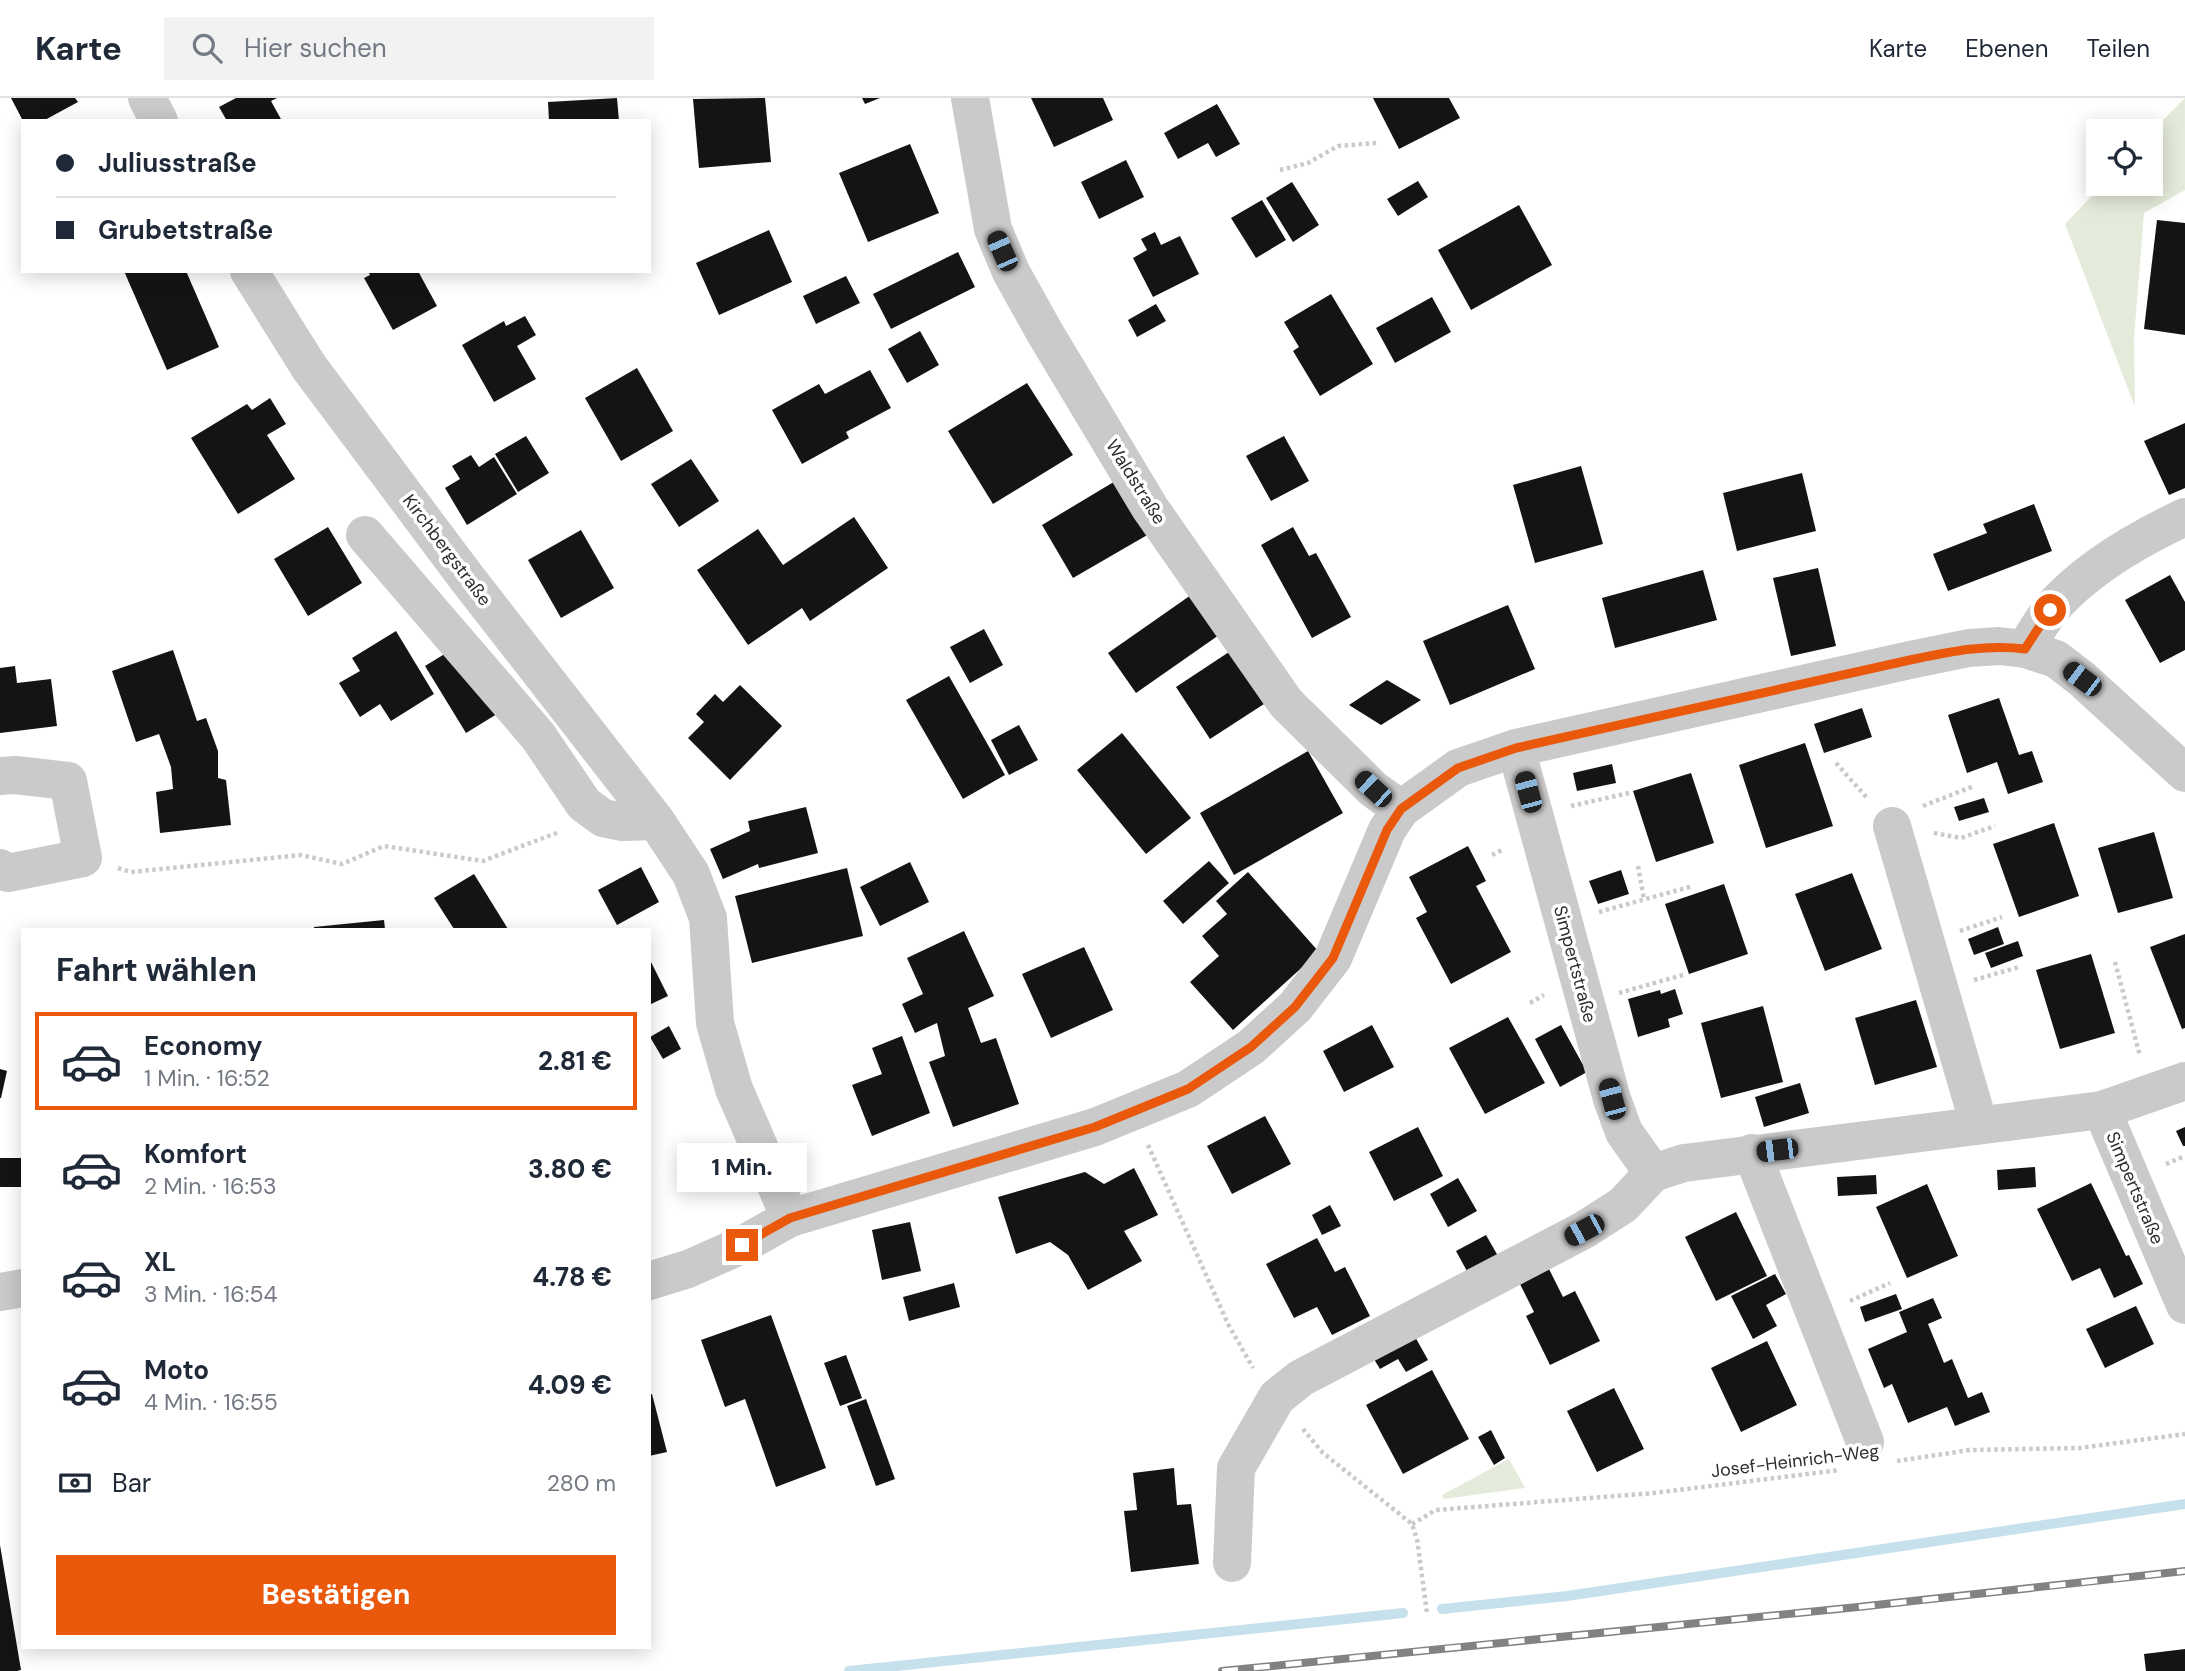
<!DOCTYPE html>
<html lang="de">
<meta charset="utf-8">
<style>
:root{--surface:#fff;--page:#f2f2f3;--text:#1f2937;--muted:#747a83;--line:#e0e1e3;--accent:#ea580c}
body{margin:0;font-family:"DM Sans",sans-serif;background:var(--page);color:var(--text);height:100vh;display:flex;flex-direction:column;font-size:26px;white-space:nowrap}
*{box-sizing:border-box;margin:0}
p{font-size:23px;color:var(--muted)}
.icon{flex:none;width:38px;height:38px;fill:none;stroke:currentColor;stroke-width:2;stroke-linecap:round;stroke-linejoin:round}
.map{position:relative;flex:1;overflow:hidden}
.sheet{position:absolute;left:21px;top:830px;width:630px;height:721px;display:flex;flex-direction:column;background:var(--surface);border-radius:0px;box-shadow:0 4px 18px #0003}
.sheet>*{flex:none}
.hud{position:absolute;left:21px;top:21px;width:630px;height:154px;border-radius:0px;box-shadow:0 4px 18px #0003;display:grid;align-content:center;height:154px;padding:0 35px;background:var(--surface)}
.tools{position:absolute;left:2086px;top:21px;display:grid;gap:14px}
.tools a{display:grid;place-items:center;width:77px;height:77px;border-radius:0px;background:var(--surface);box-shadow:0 4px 18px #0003;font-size:35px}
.end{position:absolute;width:32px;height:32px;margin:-16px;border:9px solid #ea580c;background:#fff;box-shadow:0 0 0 4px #fff}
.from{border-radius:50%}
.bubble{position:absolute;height:49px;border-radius:0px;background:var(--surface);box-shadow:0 4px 18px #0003;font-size:23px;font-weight:800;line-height:49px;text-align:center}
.car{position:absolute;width:21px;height:42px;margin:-21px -10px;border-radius:9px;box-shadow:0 0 5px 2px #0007;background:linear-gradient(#222 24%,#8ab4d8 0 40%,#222 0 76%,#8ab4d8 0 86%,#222 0)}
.hud b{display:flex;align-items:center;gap:24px;height:66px;font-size:26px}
.hud b+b{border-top:2px solid var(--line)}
.hud i{width:18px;height:18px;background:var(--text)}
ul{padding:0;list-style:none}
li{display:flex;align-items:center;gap:21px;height:98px;margin:0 14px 10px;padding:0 21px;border:4px solid transparent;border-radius:0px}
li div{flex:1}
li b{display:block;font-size:26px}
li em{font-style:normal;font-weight:800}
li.active{border-color:var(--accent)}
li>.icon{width:63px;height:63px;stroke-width:1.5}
h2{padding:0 35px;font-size:32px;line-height:84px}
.pay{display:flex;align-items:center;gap:18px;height:77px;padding:0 35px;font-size:26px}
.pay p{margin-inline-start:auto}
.button{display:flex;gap:14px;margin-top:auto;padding:14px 35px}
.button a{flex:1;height:80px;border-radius:0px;background:var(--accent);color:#fff;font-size:28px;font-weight:800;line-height:80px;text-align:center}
header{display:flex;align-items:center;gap:42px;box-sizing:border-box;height:98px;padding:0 35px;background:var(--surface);border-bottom:2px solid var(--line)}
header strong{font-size:33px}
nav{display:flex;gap:38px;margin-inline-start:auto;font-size:24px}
.search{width:490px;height:63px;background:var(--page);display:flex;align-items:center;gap:18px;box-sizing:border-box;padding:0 24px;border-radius:0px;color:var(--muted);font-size:26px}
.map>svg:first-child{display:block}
.green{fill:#e5ebda}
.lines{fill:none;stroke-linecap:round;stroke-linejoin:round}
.stream{stroke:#c6e1ec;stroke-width:10}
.building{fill:#141414}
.path{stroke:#cacaca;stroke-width:4.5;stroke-dasharray:3.5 3.5;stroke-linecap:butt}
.minor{stroke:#cacaca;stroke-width:38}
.rail-casing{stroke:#828282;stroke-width:8}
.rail{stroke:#fff;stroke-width:5;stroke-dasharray:16;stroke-linecap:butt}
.route{stroke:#ea580c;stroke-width:9}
.labels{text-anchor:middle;stroke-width:7;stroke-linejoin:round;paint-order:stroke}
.street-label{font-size:18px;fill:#2d2d2d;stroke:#fff}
</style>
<header>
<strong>Karte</strong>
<div class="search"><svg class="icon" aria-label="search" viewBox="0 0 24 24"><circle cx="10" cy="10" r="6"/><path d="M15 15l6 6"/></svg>Hier suchen</div>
<nav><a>Karte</a><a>Ebenen</a><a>Teilen</a></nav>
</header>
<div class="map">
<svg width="2185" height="1573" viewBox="0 0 2185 1573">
<rect width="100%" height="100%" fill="#fff"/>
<!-- green -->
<g class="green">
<polygon points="2185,0 2185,92 2144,115 2134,240 2135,309 2065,126 2103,86 2151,86 2151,34"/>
<polygon points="1509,1361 1525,1390 1444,1401 1442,1397"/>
</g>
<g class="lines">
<!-- stream -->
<g class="stream">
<polyline points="1442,1511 1567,1498 2185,1406"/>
<polyline points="849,1573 1403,1515"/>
</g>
</g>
<!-- building -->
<g class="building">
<polygon points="11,0 75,0 78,4 43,23 23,23"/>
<polygon points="236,0 277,0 271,3 282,23 227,23 219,9"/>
<polygon points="617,0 619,23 549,23 548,4"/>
<polygon points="765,0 771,64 699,70 693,1"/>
<polygon points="862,0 880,0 865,6"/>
<polygon points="1031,0 1103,0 1113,22 1054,49"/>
<polygon points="1373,0 1449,0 1460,20 1399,51"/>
<polygon points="1217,6 1240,46 1216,59 1208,45 1178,61 1164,35"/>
<polygon points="910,46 939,115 868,144 839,75"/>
<polygon points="1126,62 1144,99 1099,121 1081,84"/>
<polygon points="1418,83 1428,99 1398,118 1387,101"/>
<polygon points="1292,84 1319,127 1293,144 1266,100"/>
<polygon points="1262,102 1286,142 1256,160 1231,120"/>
<polygon points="1519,107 1552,167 1471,212 1438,152"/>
<polygon points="2157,122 2185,125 2185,237 2144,231"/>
<polygon points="769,132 792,184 719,217 696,165"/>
<polygon points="1155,134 1161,147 1180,138 1199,176 1153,199 1133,160 1147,152 1141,141"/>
<polygon points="958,154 975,189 891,231 873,196"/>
<polygon points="124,173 186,173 219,249 167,272"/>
<polygon points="368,173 418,173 437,208 393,232 364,180 370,177"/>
<polygon points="846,178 860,205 816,226 803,198"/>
<polygon points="1331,196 1373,266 1320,298 1293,253 1299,249 1284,224"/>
<polygon points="1432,199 1451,234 1395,265 1376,230"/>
<polygon points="1156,206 1166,223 1137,239 1128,222"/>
<polygon points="525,218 536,237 517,248 536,281 494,304 462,247 504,223 506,228"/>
<polygon points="920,233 939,267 907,285 888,251"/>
<polygon points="637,270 673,333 621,363 585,300"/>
<polygon points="870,272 891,310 846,334 849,340 802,366 772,312 819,286 825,296"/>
<polygon points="1027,285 1073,357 993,406 948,333"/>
<polygon points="270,300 286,326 267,337 295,381 238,416 191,340 247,306 252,312"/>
<polygon points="2185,325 2185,390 2169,397 2144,343"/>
<polygon points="526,338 549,375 518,394 495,356"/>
<polygon points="1284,338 1309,383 1271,403 1246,358"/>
<polygon points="471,357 479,369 494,359 517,396 467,427 445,390 460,381 452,368"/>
<polygon points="691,361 719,403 679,429 651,386"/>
<polygon points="1581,368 1603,446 1535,465 1513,387"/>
<polygon points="1802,375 1816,433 1737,453 1723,395"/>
<polygon points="1117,382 1149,436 1073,480 1042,427"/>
<polygon points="2034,406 2052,453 1948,493 1933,456 1987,435 1983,426"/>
<polygon points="854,419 888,470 810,523 802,510 748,547 697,472 758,431 783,467"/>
<polygon points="328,429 362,485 308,518 274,461"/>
<polygon points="1293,429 1309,458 1316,455 1351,519 1312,540 1261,447"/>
<polygon points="581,432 614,490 561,520 528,462"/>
<polygon points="1818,470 1836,548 1791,558 1773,480"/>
<polygon points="1703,472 1717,522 1615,550 1602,500"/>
<polygon points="2170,477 2185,504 2185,552 2160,565 2125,502"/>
<polygon points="1191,497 1219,537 1136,595 1108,555"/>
<polygon points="1508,507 1535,571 1450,607 1423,543"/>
<polygon points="984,531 1003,567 970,585 950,549"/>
<polygon points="396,533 434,596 391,623 380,606 360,619 339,585 360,573 352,560"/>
<polygon points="456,549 497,616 466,635 425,568"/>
<polygon points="173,552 197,623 206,620 218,653 218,680 226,682 231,727 160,735 156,694 173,691 171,669 159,636 136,644 112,573"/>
<polygon points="1229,554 1264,606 1210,641 1176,589"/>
<polygon points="15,568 17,585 51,581 57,628 0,635 0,570"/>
<polygon points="949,578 1005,677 963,701 906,602"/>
<polygon points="1387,582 1421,602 1381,627 1349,607"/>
<polygon points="740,587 782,628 730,682 688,640 704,624 696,616 715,596 723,604"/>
<polygon points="1999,600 2019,657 2032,653 2043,684 2008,696 1997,664 1967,675 1948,617"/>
<polygon points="1862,610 1872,639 1824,655 1814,626"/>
<polygon points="1019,627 1038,662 1009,677 991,642"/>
<polygon points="1122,635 1191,720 1146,756 1077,672"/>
<polygon points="1805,645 1833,728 1766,750 1739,667"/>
<polygon points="1308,653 1343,715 1234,777 1200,715"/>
<polygon points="1612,666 1616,685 1577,693 1573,675"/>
<polygon points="1691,675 1714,745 1656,764 1633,693"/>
<polygon points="1984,700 1989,714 1959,723 1954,709"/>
<polygon points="806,709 818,755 759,770 758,766 723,781 710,751 750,733 748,723"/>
<polygon points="2054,725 2079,798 2019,819 1993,746"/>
<polygon points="2154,734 2173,800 2118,815 2098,750"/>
<polygon points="1468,748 1486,783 1476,788 1511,854 1451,886 1416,820 1427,814 1409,779"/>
<polygon points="1209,763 1229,785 1183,826 1163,803"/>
<polygon points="910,764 929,804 880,828 860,789"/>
<polygon points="641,769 659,804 617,827 598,792"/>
<polygon points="847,770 863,838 752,865 735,798"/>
<polygon points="1621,772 1629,796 1598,806 1589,783"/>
<polygon points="1248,774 1319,854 1233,932 1190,884 1219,858 1202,838 1227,816 1216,803"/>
<polygon points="1852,775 1882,851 1825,873 1795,796"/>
<polygon points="474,776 508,831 454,831 434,800"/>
<polygon points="1724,786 1748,856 1689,876 1665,806"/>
<polygon points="384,822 385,831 314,831 314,829"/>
<polygon points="1998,829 2004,846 1974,857 1968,841"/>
<polygon points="964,833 994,898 968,910 981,945 996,940 1019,1006 953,1029 929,964 945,958 937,925 915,935 902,906 923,896 907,860"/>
<polygon points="2185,836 2185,930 2182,931 2150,849"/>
<polygon points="2018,843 2023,858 1991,870 1985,855"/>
<polygon points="1084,849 1113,912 1051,940 1022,876"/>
<polygon points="2091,856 2115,935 2060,951 2036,872"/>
<polygon points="649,860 668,898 649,907"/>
<polygon points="1675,891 1683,916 1668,921 1670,929 1638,939 1628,901 1660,892 1661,896"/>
<polygon points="1916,902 1937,969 1875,987 1855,920"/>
<polygon points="1763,908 1783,984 1721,1000 1701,925"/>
<polygon points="1508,919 1545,985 1485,1016 1449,950"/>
<polygon points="1372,927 1394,969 1344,994 1323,953"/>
<polygon points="1561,927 1587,974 1560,989 1535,941"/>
<polygon points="669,928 681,951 663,961 650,939"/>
<polygon points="902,938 930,1015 872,1038 852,987 882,976 872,950"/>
<polygon points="0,971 7,973 1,1000 0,1000"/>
<polygon points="1800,985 1809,1015 1764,1029 1755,999"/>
<polygon points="1265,1018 1291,1066 1232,1096 1207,1048"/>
<polygon points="1418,1029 1443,1078 1394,1103 1369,1054"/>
<polygon points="2185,1029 2185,1048 2183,1048 2176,1033"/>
<rect x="0" y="1060" width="23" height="29"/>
<polygon points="2035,1069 2036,1089 1998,1092 1997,1072"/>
<polygon points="1134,1070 1158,1117 1124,1133 1142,1163 1088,1192 1068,1157 1050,1144 1016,1156 998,1099 1085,1074 1104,1086"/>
<polygon points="1876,1077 1877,1096 1838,1098 1837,1079"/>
<polygon points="1458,1080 1477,1113 1448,1129 1430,1096"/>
<polygon points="2091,1085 2126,1158 2129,1157 2143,1186 2114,1200 2100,1170 2072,1183 2037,1111"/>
<polygon points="1927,1086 1958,1158 1907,1180 1876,1109"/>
<polygon points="1330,1107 1341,1128 1322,1137 1312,1117"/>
<polygon points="1736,1114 1767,1178 1716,1203 1685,1139"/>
<polygon points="910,1124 921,1173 882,1182 872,1132"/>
<polygon points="1486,1137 1498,1158 1468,1175 1456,1153"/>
<polygon points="1317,1140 1335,1174 1345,1169 1370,1218 1332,1237 1317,1209 1294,1220 1266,1166"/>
<polygon points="1549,1171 1563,1199 1575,1193 1600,1243 1550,1267 1526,1218 1534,1214 1520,1186"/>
<polygon points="1775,1176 1786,1196 1766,1207 1777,1228 1753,1241 1731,1198"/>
<polygon points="954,1185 960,1209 909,1223 903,1199"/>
<polygon points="1896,1196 1902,1211 1865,1224 1860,1209"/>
<polygon points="1933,1200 1942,1220 1928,1226 1944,1265 1952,1261 1968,1300 1982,1294 1990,1314 1955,1328 1947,1309 1908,1325 1892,1286 1884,1290 1868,1251 1907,1234 1899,1214"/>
<polygon points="2136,1208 2154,1246 2105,1270 2086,1231"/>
<polygon points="771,1217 826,1370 776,1389 745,1301 725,1309 701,1242"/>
<polygon points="1413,1235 1428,1262 1406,1274 1398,1261 1380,1271 1372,1258"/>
<polygon points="1767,1243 1797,1307 1741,1334 1711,1270"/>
<polygon points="846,1257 862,1300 840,1308 824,1265"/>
<polygon points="1432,1272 1469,1341 1403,1376 1366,1307"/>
<polygon points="1614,1290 1644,1351 1597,1374 1567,1313"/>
<polygon points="652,1296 667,1354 649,1358 649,1297"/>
<polygon points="866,1301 895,1381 876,1388 847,1308"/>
<polygon points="1491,1332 1505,1360 1494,1367 1478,1339"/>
<polygon points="1174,1370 1177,1407 1191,1406 1199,1466 1131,1474 1124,1413 1137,1412 1133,1375"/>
<polygon points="0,1447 21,1572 17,1573 0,1573"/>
<polygon points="2185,1551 2185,1573 2146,1573 2144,1556"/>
</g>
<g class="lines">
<!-- path -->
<g class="path">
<polyline points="1280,72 1308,65 1338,48 1376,45"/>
<polyline points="1836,665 1868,701"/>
<polyline points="1571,708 1629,695"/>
<polyline points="1923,708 1974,688"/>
<polyline points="1934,735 1961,740 1995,728"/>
<polyline points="1492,757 1504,751"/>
<polyline points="1638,768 1644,802"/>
<polyline points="118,770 131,774 301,757 342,766 384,748 483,763 559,734"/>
<polyline points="1599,814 1693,788"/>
<polyline points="1960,833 2002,819"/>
<polyline points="2115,864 2140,958"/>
<polyline points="1974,882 2019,869"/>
<polyline points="1619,895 1683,877"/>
<polyline points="1530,905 1544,897"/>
<polyline points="1148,1047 1228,1226 1253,1270"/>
<polyline points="2166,1066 2185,1058"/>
<polyline points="1850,1203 1890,1185"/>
<polyline points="1303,1331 1323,1355 1412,1426 1417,1441 1427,1515"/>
<polyline points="1897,1363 1970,1352 2079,1350 2185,1336"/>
<polyline points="1412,1426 1436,1412 1654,1395 1840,1372"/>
</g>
<!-- minor -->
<g class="minor">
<polyline points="147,0 159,23"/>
<polyline points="970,0 993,131 1011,174 1045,235 1150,410 1286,605 1373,691 1401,711"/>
<polyline points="249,173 309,269 466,479 656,723 691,776 708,820 715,925 734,991 790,1120"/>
<polyline points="365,437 538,638 584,706 603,720 623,724 656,723"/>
<path d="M2025,551c9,-14 17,-29 27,-41 35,-40 86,-69 133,-91"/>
<polyline points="1516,650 1612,1001 1624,1034 1653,1075 1684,1065 2102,1012 2185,983"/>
<polyline points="0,678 15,677 68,683 83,760 8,775 0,770"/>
<polyline points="1892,728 1979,1027"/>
<polyline points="2102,1012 2185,1207"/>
<polyline points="1752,1055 1865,1344"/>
<polyline points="649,1183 688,1171 742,1147 790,1120 1095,1029 1188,991 1251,949 1295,909 1333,860 1387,732 1401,711 1458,670 1516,650 1910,562 1969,550 1999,548 2025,551 2056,561 2082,581 2185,675"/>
<polyline points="0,1194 23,1190"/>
<polyline points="1232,1465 1236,1370 1277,1299 1301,1280 1584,1132 1623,1107 1653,1075"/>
</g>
<defs>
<polyline id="rail" points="1222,1573 1858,1509 2185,1473"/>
</defs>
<!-- rail casing -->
<use href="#rail" class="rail-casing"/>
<!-- rail -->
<use href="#rail" class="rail"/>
</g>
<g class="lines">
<!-- route -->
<path class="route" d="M742,1147l48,-27 305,-91 93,-38 63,-42 44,-40 38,-49 54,-128 14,-21 57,-41 58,-20 394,-88c39,-8 75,-16 115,-11l25,-39"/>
</g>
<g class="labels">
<!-- street labels -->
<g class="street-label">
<text transform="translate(1136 384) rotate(58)" y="6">Waldstraße</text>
<text transform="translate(447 452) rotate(53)" y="6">Kirchbergstraße</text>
<text transform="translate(1575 866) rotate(75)" y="6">Simpertstraße</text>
<text transform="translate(2135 1090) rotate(67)" y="6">Simpertstraße</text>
<text transform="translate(1795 1363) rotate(-7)" y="6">Josef-Heinrich-Weg</text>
</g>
</g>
</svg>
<div class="tools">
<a><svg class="icon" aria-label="locate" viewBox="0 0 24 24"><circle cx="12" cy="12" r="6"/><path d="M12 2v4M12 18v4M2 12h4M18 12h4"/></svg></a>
</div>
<i class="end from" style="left:2050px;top:512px"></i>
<i class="end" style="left:742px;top:1147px"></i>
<div class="bubble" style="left:677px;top:1045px;width:130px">1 Min.</div>
<i class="car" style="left:1002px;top:153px;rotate:336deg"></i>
<i class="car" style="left:2082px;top:581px;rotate:307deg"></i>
<i class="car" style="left:1373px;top:691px;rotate:313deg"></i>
<i class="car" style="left:1528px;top:694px;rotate:345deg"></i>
<i class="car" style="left:1612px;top:1001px;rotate:345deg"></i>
<i class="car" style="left:1777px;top:1052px;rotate:263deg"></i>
<i class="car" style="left:1584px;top:1132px;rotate:242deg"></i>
<div class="hud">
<b><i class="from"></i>Juliusstraße</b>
<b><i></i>Grubetstraße</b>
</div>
<section class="sheet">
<h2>Fahrt wählen</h2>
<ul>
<li class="active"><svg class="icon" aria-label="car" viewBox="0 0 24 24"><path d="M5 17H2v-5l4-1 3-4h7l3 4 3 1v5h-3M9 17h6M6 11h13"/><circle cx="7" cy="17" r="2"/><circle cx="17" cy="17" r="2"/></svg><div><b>Economy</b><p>1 Min. · 16:52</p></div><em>2.81 €</em></li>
<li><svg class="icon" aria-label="car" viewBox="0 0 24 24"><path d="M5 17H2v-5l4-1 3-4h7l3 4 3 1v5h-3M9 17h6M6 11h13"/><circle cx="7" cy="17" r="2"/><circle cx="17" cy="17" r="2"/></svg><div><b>Komfort</b><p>2 Min. · 16:53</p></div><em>3.80 €</em></li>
<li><svg class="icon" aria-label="car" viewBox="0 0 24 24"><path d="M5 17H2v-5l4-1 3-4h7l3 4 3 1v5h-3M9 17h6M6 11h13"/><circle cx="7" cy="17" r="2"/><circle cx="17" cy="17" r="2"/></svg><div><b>XL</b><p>3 Min. · 16:54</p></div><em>4.78 €</em></li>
<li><svg class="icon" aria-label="car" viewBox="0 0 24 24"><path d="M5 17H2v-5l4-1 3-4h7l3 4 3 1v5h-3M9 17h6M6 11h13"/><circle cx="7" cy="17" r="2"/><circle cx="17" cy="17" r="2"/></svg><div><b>Moto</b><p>4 Min. · 16:55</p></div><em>4.09 €</em></li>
</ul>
<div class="pay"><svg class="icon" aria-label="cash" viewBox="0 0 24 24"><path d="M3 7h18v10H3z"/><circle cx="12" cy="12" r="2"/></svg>Bar<p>280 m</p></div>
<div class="button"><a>Bestätigen</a></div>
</section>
</div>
